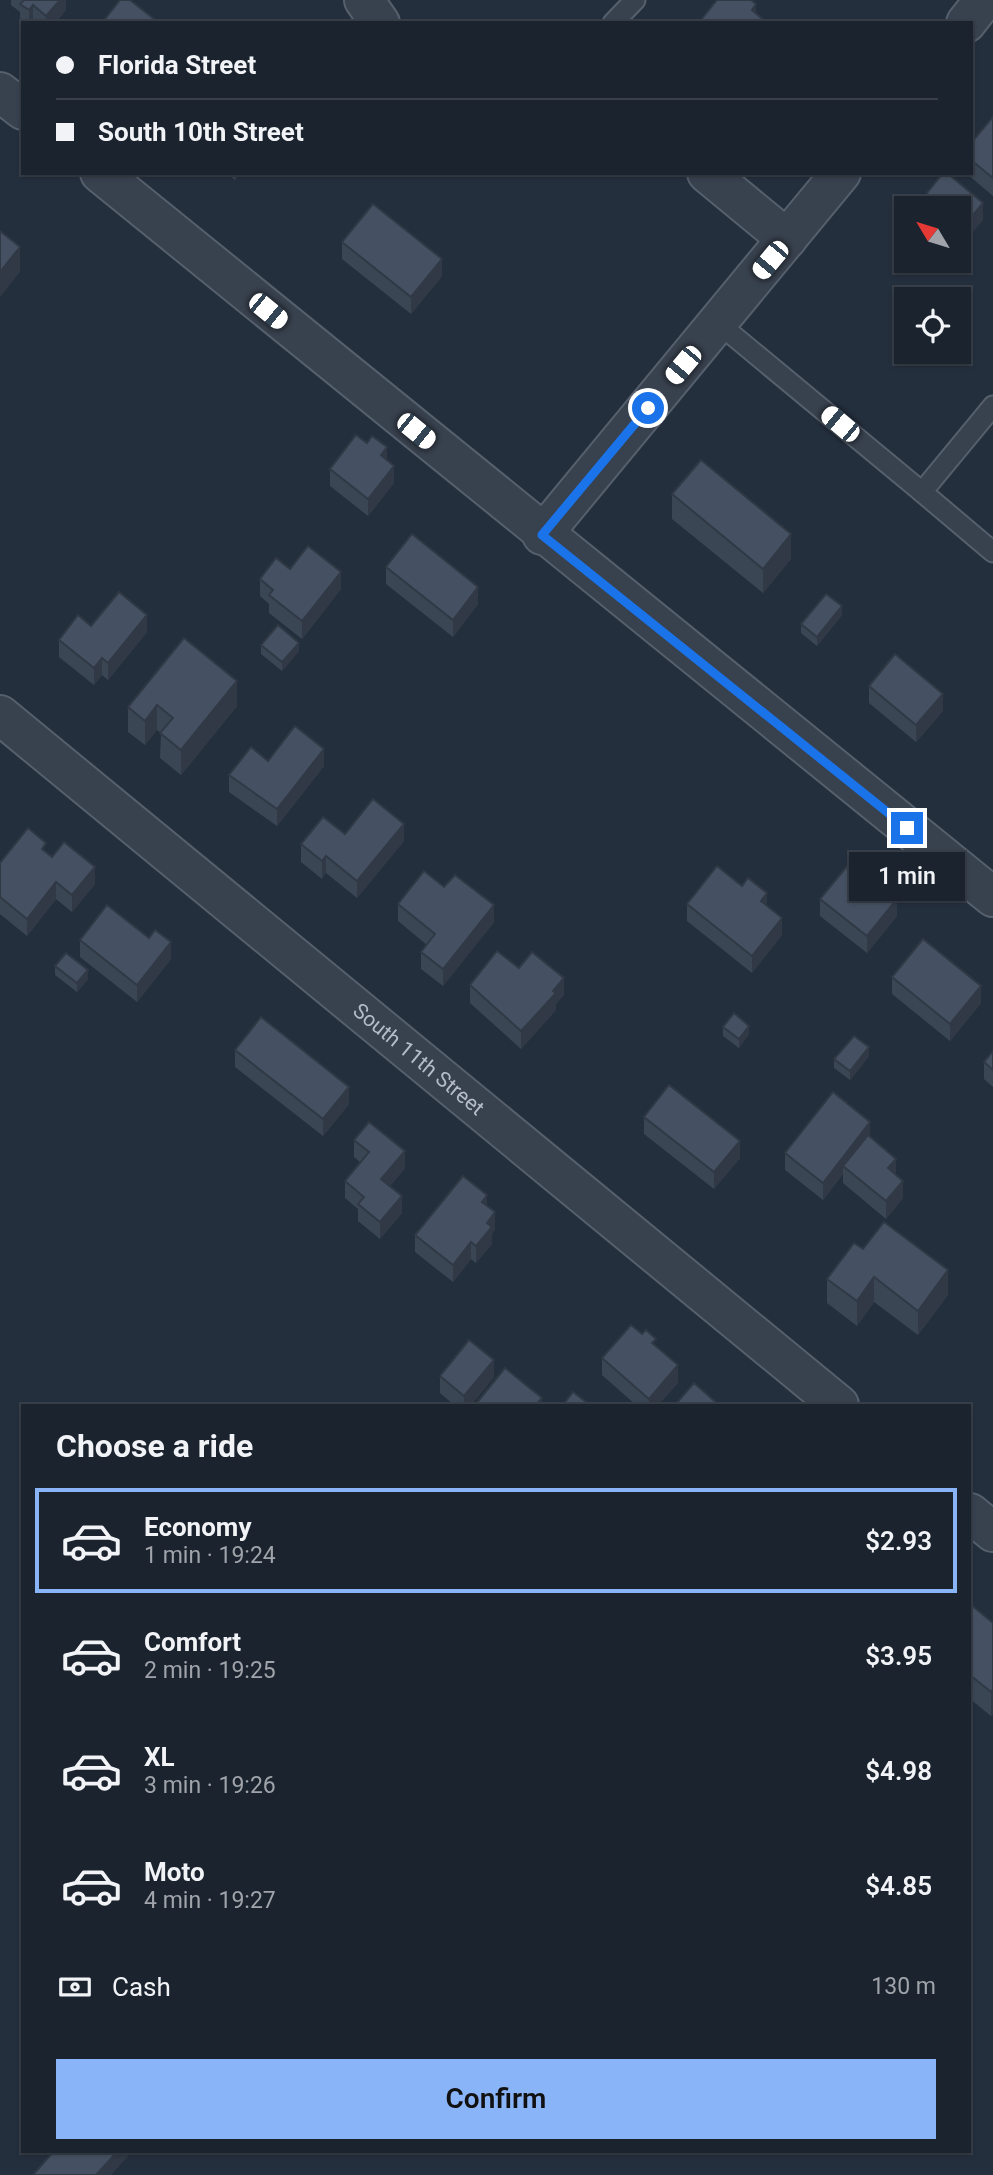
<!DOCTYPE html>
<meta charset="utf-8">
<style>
:root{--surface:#1b232e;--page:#282f3a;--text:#f1f3f6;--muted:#a0a4aa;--line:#39404a;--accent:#8ab4f8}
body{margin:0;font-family:Roboto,sans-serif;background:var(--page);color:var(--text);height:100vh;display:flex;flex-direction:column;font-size:26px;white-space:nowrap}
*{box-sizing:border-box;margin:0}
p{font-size:23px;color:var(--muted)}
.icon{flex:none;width:38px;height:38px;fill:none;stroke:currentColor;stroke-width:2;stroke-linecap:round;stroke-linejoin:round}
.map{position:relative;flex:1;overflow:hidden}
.panel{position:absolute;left:21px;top:1404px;width:950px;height:749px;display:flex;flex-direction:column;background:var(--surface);border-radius:0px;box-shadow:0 2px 5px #0004,0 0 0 2px var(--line)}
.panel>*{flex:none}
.hud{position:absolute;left:21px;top:21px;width:952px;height:154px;border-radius:0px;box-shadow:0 2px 5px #0004,0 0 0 2px var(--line);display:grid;align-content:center;height:154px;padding:0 35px;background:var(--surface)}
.needle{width:46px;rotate:308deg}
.tools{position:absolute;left:894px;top:196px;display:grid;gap:14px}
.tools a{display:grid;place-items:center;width:77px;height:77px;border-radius:0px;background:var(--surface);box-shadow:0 2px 5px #0004,0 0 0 2px var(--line);font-size:35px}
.end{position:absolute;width:32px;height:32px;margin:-16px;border:9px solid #1a73e8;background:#fff;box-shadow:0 0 0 4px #fff}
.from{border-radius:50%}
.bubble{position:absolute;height:49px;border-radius:0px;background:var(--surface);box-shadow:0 2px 5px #0004,0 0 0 2px var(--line);font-size:23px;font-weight:600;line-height:49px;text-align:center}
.car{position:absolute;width:21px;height:42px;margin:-21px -10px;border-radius:9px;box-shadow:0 0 5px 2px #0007;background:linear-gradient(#fff 24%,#345 0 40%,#fff 0 76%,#345 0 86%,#fff 0)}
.hud b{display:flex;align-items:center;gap:24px;height:66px;font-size:26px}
.hud b+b{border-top:2px solid var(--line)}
.hud i{width:18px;height:18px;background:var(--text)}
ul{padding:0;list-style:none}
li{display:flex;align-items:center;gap:21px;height:105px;margin:0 14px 10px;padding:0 21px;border:4px solid transparent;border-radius:0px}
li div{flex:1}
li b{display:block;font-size:26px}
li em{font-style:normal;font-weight:600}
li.selected{border-color:var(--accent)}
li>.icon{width:63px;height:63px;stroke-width:1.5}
h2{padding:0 35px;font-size:32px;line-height:84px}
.pay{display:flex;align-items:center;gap:18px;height:77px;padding:0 35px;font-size:26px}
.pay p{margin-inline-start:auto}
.primary-button{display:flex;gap:14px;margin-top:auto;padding:14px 35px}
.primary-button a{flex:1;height:80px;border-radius:0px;background:var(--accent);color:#111;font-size:28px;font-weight:600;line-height:80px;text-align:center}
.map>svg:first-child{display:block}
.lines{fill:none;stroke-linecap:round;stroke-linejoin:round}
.service-casing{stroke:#565f6c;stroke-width:23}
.minor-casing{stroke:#565f6c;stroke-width:42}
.service{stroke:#38414e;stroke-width:19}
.minor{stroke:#38414e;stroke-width:38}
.wall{fill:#3b4654}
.shaded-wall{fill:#303945}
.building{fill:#455162;stroke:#303945;stroke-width:2}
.route{stroke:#1a73e8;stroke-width:9}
.labels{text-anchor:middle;stroke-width:6;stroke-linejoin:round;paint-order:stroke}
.street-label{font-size:21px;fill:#b4bcc9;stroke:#1d2633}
</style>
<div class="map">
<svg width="993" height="2175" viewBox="0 0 993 2175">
<rect width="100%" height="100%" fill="#242f3e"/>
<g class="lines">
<defs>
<g id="service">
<polyline points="613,23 635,0"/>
<polyline points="718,323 922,492"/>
<polyline points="993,406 922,492 993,552"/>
</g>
<g id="minor">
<polyline points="364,0 380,23"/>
<polyline points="966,23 984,0"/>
<polyline points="0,92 23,110"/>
<polyline points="100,173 993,897"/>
<polyline points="707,173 787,239"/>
<polyline points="542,535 841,173"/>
<path id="s1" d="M0,715l839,690"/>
<polyline points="970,1513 993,1532"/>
</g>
</defs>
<!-- service casing -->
<use href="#service" class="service-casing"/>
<!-- minor casing -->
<use href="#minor" class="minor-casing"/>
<!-- service -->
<use href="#service" class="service"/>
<!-- minor -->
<use href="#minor" class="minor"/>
</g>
<!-- wall -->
<g class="wall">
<polygon points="11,0 66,0 66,10 55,23 23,23 20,21 20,12 11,5"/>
<polygon points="993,117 993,196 966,173 971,173 971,143"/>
<polygon points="226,173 241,173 235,180"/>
<polygon points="342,242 442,276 411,314 342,259"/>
<polygon points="387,460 394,483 368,516 330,486 330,469"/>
<polygon points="672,494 791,559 763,593 672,519"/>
<polygon points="386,567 478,604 453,637 386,584"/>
<polygon points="290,569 341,589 302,639 269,613 269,604 260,596 260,579"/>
<polygon points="842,615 817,646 801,633 801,624"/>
<polygon points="91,626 147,632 108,680 102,675 94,685 59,657 59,640"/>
<polygon points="184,638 237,706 181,775 160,758 161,733 157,730 145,745 128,732 128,707"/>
<polygon points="261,645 299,651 282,671 261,654"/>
<polygon points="869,686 943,711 916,742 869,703"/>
<polygon points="268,761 324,766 277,826 229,792 229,775"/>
<polygon points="345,834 404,841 357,898 326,873 322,879 301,862 301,844"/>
<polygon points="46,852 95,884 72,912 56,899 27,936 0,914 0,863"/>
<polygon points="444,887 494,922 443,986 421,969 421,952 427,945 398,921 398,904"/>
<polygon points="820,899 897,916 867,953 820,916"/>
<polygon points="687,904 767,906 782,935 752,973 687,921"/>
<polygon points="80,940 171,959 137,1002 80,957"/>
<polygon points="55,966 88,979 77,992 55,975"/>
<polygon points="519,968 564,995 556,1004 556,1010 521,1049 470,1003 470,985"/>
<polygon points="892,977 981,1003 950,1041 892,994"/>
<polygon points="723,1027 749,1034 739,1048 723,1036"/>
<polygon points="235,1050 349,1104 323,1136 235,1067"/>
<polygon points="993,1051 993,1087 984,1079 984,1062"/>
<polygon points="869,1056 850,1080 834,1068 834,1059"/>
<polygon points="644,1117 740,1158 714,1189 644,1134"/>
<polygon points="870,1137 896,1175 903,1198 886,1219 843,1183 843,1174 823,1200 785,1170 785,1153"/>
<polygon points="354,1140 405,1168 390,1186 402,1213 380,1239 358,1221 358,1209 345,1198 345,1181 360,1162 354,1157"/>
<polygon points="487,1206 495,1229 492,1234 492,1244 476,1263 471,1259 453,1282 415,1252 415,1235"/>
<polygon points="863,1249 948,1295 918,1335 874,1302 857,1326 827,1303 827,1279"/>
<polygon points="656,1347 678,1383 658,1405 636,1405 602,1375 602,1358"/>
<polygon points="440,1376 494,1377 471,1405 454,1405 440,1393"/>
<polygon points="970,1604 993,1623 993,1714 991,1716 970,1699"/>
</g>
<!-- shaded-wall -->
<g class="shaded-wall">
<polygon points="60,0 66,0 66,10 55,23 46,23 46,16"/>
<polygon points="756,4 756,21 752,10"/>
<polygon points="33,5 33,22 29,23 29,10"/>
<polygon points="235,173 241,173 235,180"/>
<polygon points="983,203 983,220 959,249 959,232"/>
<polygon points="20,247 20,272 0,297 0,272"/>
<polygon points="442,259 442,276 411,314 411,297"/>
<polygon points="387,447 387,464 381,455"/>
<polygon points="394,466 394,483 368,516 368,499"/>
<polygon points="791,534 791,559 763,593 763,569"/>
<polygon points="341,572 341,589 302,639 302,621"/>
<polygon points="478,587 478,604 453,637 453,620"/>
<polygon points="842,606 842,615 817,646 817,637"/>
<polygon points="147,615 147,632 108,680 108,663"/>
<polygon points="299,643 299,651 282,671 282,662"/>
<polygon points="102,658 102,675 94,685 94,668"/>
<polygon points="237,681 237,706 181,775 181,750"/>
<polygon points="943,694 943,711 916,742 916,725"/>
<polygon points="157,705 157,730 145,745 145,721"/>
<polygon points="324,749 324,766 277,826 277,809"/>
<polygon points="404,824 404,841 357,898 357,881"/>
<polygon points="326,856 326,873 322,879 322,861"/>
<polygon points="95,867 95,884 72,912 72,895"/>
<polygon points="56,882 56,899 27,936 27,919"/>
<polygon points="767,893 767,910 761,901"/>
<polygon points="897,899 897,916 867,953 867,936"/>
<polygon points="494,905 494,922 443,986 443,969"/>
<polygon points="782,918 782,935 752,973 752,956"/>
<polygon points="171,942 171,959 137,1002 137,985"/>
<polygon points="88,970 88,979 77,992 77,983"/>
<polygon points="564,978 564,995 556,1004 556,1010 521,1049 521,1031"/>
<polygon points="981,986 981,1003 950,1041 950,1024"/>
<polygon points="749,1026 749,1034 739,1048 739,1039"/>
<polygon points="869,1047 869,1056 850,1080 850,1071"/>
<polygon points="349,1087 349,1104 323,1136 323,1119"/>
<polygon points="870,1122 870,1139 843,1166 843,1174 823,1200 823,1183"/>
<polygon points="740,1141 740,1158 714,1189 714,1172"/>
<polygon points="405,1151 405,1168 381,1196 381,1179"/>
<polygon points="896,1159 896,1176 888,1168"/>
<polygon points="903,1181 903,1198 886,1219 886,1201"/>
<polygon points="487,1195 487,1213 482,1202"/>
<polygon points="402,1196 402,1213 380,1239 380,1222"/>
<polygon points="495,1212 495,1229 492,1234 492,1244 476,1263 476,1246 487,1223"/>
<polygon points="471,1242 471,1259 453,1282 453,1265"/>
<polygon points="948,1270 948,1295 918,1335 918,1311"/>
<polygon points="874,1277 874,1302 857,1326 857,1301"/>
<polygon points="494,1360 494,1377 471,1405 464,1405 464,1396"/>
<polygon points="678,1365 678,1383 658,1405 649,1405 649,1399"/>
<polygon points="542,1398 542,1405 536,1405"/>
<polygon points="993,1689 993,1714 991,1716 991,1692"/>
<polygon points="118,2151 133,2151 111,2175 96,2175"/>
</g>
<!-- building -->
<g class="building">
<polygon points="24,0 60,0 46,16 33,5 29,10 20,4"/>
<polygon points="120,0 130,0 159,23 102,23"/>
<polygon points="717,0 751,0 756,4 752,10 767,23 704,23 701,20"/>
<polygon points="993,117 993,178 971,160 971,143"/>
<polygon points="943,173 947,173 983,203 959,232 959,208 918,208 916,207"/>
<polygon points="373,204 442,259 411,297 342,242"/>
<polygon points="0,231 20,247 0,272"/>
<polygon points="356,435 367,443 372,436 387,447 381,455 394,466 368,499 330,469"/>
<polygon points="701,460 791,534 763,569 672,494"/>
<polygon points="412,534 478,587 453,620 386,567"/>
<polygon points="308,546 341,572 302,621 269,595 273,590 260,579 276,558 290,569"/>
<polygon points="119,592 147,615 108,663 102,658 94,668 59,640 78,615 91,626"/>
<polygon points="826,594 842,606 817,637 801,624"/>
<polygon points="278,625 299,643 282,662 261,645"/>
<polygon points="184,638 237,681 181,750 160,733 173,718 157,705 145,721 128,707"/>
<polygon points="895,654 943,694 916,725 869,686"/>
<polygon points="295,726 324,749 277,809 229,775 251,747 268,761"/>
<polygon points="373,799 404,824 357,881 326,856 322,861 301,844 323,817 345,834"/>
<polygon points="28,828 46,843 42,849 52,857 64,842 95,867 72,895 56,882 27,919 0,897 0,863"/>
<polygon points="848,865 877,888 879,885 897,899 867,936 820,899"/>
<polygon points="717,866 742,886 748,878 767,893 761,901 782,918 752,956 687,904"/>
<polygon points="424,871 444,887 455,875 494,905 443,969 421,952 435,934 398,904"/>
<polygon points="107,905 149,938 155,930 171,942 137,985 80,940"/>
<polygon points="923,939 981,986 950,1024 892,977"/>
<polygon points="497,951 519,968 532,952 564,978 553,991 556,993 521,1031 470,985"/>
<polygon points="66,953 88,970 77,983 55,966"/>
<polygon points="734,1013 749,1026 739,1039 723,1027"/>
<polygon points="261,1017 349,1087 323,1119 235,1050"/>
<polygon points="854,1036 869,1047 850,1071 834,1059"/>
<polygon points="993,1051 993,1070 984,1062"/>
<polygon points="669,1085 740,1141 714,1172 644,1117"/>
<polygon points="833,1092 870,1122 823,1183 785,1153"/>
<polygon points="369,1122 405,1151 381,1179 402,1196 380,1222 358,1204 364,1197 345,1181 369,1152 354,1140"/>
<polygon points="868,1135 896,1159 888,1168 903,1181 886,1201 843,1166"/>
<polygon points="463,1176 487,1195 482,1202 495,1212 487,1223 492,1227 476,1246 471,1242 453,1265 415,1235"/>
<polygon points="884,1222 948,1270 918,1311 874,1277 857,1301 827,1279 854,1243 863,1249"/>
<polygon points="631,1325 642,1334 646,1330 656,1339 652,1343 678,1365 649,1399 602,1358"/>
<polygon points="469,1340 494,1360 464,1396 440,1376"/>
<polygon points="505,1368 542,1398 536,1405 475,1405"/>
<polygon points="694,1383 719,1405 675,1405"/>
<polygon points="573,1392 590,1405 563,1405"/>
<polygon points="970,1604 993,1623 993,1689 991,1692 970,1675"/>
<polygon points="54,2151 118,2151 96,2175 33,2175"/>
</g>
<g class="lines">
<!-- route -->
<polyline class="route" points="648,408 542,535 907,828"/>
</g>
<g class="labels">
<!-- street labels -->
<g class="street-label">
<text dy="7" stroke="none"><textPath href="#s1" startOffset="542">South 11th Street</textPath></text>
</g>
</g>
</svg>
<div class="tools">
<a><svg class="needle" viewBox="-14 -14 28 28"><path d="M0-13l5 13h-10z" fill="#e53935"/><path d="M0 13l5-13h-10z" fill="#a0a4aa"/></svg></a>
<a><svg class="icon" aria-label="locate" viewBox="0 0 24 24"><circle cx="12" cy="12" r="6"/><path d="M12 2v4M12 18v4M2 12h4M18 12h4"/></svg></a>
</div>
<i class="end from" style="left:648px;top:408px"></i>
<i class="end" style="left:907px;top:828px"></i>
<div class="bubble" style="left:849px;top:852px;width:116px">1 min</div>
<i class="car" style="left:770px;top:260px;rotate:220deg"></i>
<i class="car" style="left:268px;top:311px;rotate:129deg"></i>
<i class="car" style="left:683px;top:365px;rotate:220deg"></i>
<i class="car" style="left:840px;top:424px;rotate:310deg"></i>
<i class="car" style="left:416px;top:431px;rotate:129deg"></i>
<div class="hud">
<b><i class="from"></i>Florida Street</b>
<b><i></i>South 10th Street</b>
</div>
<section class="panel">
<h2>Choose a ride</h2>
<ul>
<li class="selected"><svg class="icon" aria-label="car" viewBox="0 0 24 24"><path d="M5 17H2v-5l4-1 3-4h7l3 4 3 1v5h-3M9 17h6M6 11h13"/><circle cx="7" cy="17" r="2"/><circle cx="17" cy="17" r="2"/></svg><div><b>Economy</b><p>1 min · 19:24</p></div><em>$2.93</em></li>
<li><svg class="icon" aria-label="car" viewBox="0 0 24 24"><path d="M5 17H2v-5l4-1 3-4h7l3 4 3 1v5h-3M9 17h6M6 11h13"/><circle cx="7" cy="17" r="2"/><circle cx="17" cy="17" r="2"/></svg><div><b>Comfort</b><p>2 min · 19:25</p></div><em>$3.95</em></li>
<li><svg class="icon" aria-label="car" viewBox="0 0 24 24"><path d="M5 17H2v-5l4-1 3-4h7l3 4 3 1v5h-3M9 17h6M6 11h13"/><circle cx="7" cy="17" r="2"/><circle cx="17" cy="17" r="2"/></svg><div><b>XL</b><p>3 min · 19:26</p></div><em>$4.98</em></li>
<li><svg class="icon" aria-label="car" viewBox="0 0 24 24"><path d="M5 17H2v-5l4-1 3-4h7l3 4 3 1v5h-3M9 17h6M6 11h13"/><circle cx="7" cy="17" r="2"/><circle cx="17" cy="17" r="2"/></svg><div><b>Moto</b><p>4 min · 19:27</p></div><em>$4.85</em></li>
</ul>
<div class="pay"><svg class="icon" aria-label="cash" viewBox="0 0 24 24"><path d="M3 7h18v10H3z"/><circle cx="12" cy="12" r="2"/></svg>Cash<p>130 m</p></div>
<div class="primary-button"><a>Confirm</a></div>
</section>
</div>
